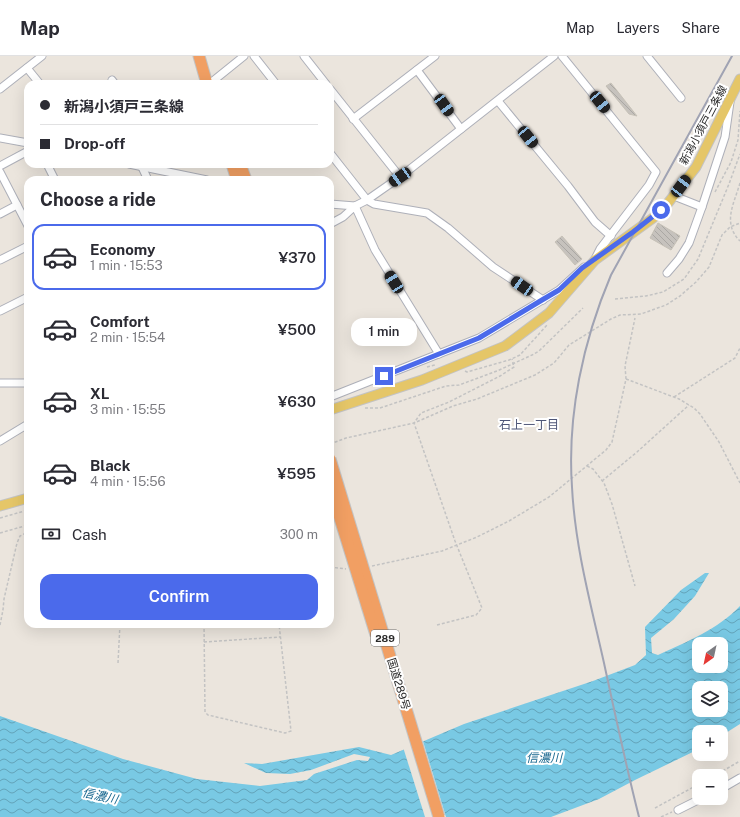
<!DOCTYPE html>
<meta charset="utf-8">
<style>
:root{--surface:#fff;--page:#f7f7f7;--text:#2b2b33;--muted:#7c7c81;--line:#e1e1e2;--accent:#4b6aeb}
body{margin:0;font-family:"Public Sans","Noto Sans JP",sans-serif;background:var(--page);color:var(--text);height:100vh;display:flex;flex-direction:column;font-size:15px;white-space:nowrap}
*{box-sizing:border-box;margin:0}
p{font-size:13px;color:var(--muted)}
.icon{flex:none;width:22px;height:22px;fill:none;stroke:currentColor;stroke-width:2;stroke-linecap:round;stroke-linejoin:round}
.map{position:relative;flex:1;overflow:hidden}
.drawer{position:absolute;left:24px;top:120px;width:310px;height:452px;display:flex;flex-direction:column;background:var(--surface);border-radius:12px;box-shadow:0 4px 16px #0002}
.drawer>*{flex:none}
.banner{position:absolute;left:24px;top:24px;width:310px;height:88px;border-radius:12px;box-shadow:0 4px 16px #0002;display:grid;align-content:center;height:88px;padding:0 16px;background:var(--surface)}
.needle{width:26px;rotate:213deg}
.controls{position:absolute;left:692px;top:581px;display:grid;gap:8px}
.controls a{display:grid;place-items:center;width:36px;height:36px;border-radius:8px;background:var(--surface);box-shadow:0 4px 16px #0002;font-size:20px}
.end{position:absolute;width:18px;height:18px;margin:-9px;border:5px solid #4b6aeb;background:#fff;box-shadow:0 0 0 2px #fff}
.from{border-radius:50%}
.bubble{position:absolute;height:28px;border-radius:12px;background:var(--surface);box-shadow:0 4px 16px #0002;font-size:13px;font-weight:600;line-height:28px;text-align:center}
.car{position:absolute;width:12px;height:24px;margin:-12px -6px;border-radius:5px;box-shadow:0 0 3px 1px #0007;background:linear-gradient(#222 24%,#8ab4d8 0 40%,#222 0 76%,#8ab4d8 0 86%,#222 0)}
.banner b{display:flex;align-items:center;gap:14px;height:38px;font-size:15px}
.banner b+b{border-top:1px solid var(--line)}
.banner i{width:10px;height:10px;background:var(--text)}
ul{padding:0;list-style:none}
li{display:flex;align-items:center;gap:12px;height:66px;margin:0 8px 6px;padding:0 8px;border:2px solid transparent;border-radius:12px}
li div{flex:1}
li b{display:block;font-size:15px}
li em{font-style:normal;font-weight:600}
li.selected{border-color:var(--accent)}
li>.icon{width:36px;height:36px;stroke-width:1.5}
h2{padding:0 16px;font-size:18px;line-height:48px}
.pay{display:flex;align-items:center;gap:10px;height:44px;padding:0 16px;font-size:15px}
.pay p{margin-inline-start:auto}
.button{display:flex;gap:8px;margin-top:auto;padding:8px 16px}
.button a{flex:1;height:46px;border-radius:12px;background:var(--accent);color:#fff;font-size:16px;font-weight:600;line-height:46px;text-align:center}
header{display:flex;align-items:center;gap:24px;box-sizing:border-box;height:56px;padding:0 20px;background:var(--surface);border-bottom:1px solid var(--line)}
header strong{font-size:19px}
nav{display:flex;gap:22px;margin-inline-start:auto;font-size:14px}
.map>svg:first-child{display:block}
.water{fill:url(#water-waves);fill-rule:evenodd}
.pier{fill:#ebe5dd}
.building{fill:url(#building-back-hatch);stroke:#c6c1b7}
.lines{fill:none;stroke-linecap:round;stroke-linejoin:round}
.minor-casing{stroke:#aeb0b9;stroke-width:9}
.major-casing{stroke:#c3c3c3;stroke-width:11}
.highway-casing{stroke:#c3c3c3;stroke-width:13}
.path{stroke:#c3c3c3;stroke-width:1.5;stroke-dasharray:3 2;stroke-linecap:butt}
.minor{stroke:#fff;stroke-width:7}
.major{stroke:#e5c668;stroke-width:9}
.highway{stroke:#f19f63;stroke-width:11}
.rail{stroke:#a0a3b3;stroke-width:2}
.highway-bridge-casing{stroke:#c3c3c3;stroke-width:13;stroke-linecap:butt}
.highway-bridge{stroke:#f19f63;stroke-width:11}
.route{stroke:#4b6aeb;stroke-width:5}
.labels{text-anchor:middle;stroke-width:4;stroke-linejoin:round;paint-order:stroke}
.shield{fill:#fff;stroke:#6a6a6a;stroke-width:1}
.shield-label{font-size:10px;font-weight:bold;fill:#2a2a2a}
.street-label{font-size:11px;fill:#2a2a2a;stroke:#fff}
.neighbourhood-label{font-size:12px;fill:#4e5677;stroke:#fff}
.water-label{font-size:12px;font-style:italic;fill:#196890;stroke:#fff}
</style>
<header>
<strong>Map</strong>
<nav><a>Map</a><a>Layers</a><a>Share</a></nav>
</header>
<div class="map">
<svg width="740" height="761" viewBox="0 0 740 761">
<defs>
<pattern id="water-waves" width="16" height="10" patternUnits="userSpaceOnUse"><rect width="16" height="10" fill="#79c9e4"/><path d="M0 5q4-4 8 0t8 0" fill="none" stroke="#63a3b9"/></pattern>
<pattern id="building-back-hatch" width="6" height="6" patternUnits="userSpaceOnUse"><rect width="6" height="6" fill="#c6c2bd"/><path d="M-1 5l2 2M0 0l6 6M5-1l2 2" fill="none" stroke="#aaa7a3"/></pattern>
</defs>
<rect width="100%" height="100%" fill="#ebe5dd"/>
<!-- water -->
<path class="water" d="M705,517h4l-14,23 -21,23 -23,19 1,15 6,2c29,-13 60,-26 82,-49v118l-19,12v-4h-22v17l-64,31 -36,19 -48,18h-551v-101l123,43 74,20 63,7 47,-6 7,-6 43,-14 11,1 2,-4 -16,-3 -43,16 -21,4 -24,-1 -22,-10 18,1 97,-17 32,8 73,-31 129,-43 42,-16 11,-10 -1,-28 36,-37zM699,588h22v22h-22zM699,632h22v22h-22z"/>
<!-- pier -->
<polygon class="pier" points="422,682 446,761 425,761 403,691"/>
<!-- building -->
<g class="building">
<polygon points="611,27 637,60 629,58 606,30"/>
<polygon points="658,167 680,180 671,194 650,182"/>
<polygon points="562,180 582,203 575,209 555,186"/>
</g>
<g class="lines">
<defs>
<g id="minor">
<polyline points="254,0 276,28"/>
<polyline points="304,0 326,28"/>
<polyline points="562,0 656,116 649,129 600,193 595,203"/>
<polyline points="647,0 681,42"/>
<polyline points="27,12 40,28"/>
<polyline points="417,14 461,73"/>
<polyline points="112,24 115,28"/>
<polyline points="213,25 244,0"/>
<polyline points="0,33 42,0"/>
<polyline points="330,33 400,121"/>
<polyline points="498,45 568,130 595,166 611,180"/>
<polyline points="353,63 435,0"/>
<polyline points="0,82 28,87"/>
<polyline points="330,97 367,144 374,148 427,157 448,172 493,211 543,244"/>
<polyline points="47,108 55,124"/>
<polyline points="129,108 207,124"/>
<polyline points="0,110 28,95"/>
<polyline points="142,111 148,124"/>
<polyline points="0,116 28,170"/>
<polyline points="674,140 702,151"/>
<polyline points="330,148 355,150 367,144 400,121 554,0"/>
<polyline points="0,158 17,149"/>
<polyline points="330,168 343,161 355,150 375,194 439,298"/>
<polyline points="0,204 28,190"/>
<polyline points="667,217 679,203 689,187 702,151 725,81 730,46"/>
<polyline points="0,255 28,241"/>
<polyline points="0,327 28,327"/>
<polyline points="330,341 479,282 559,234 584,211"/>
<polyline points="0,385 28,368"/>
<polyline points="721,733 740,722"/>
<polyline points="678,754 702,742"/>
</g>
<g id="major">
<polyline points="330,354 422,324 505,290 549,257 595,204 653,162 668,147 696,111 740,23"/>
<polyline points="0,450 28,442"/>
</g>
<g id="highway">
<polyline points="199,0 207,28"/>
<polyline points="232,108 237,124"/>
<polyline points="240,108 246,124"/>
</g>
</defs>
<!-- minor casing -->
<use href="#minor" class="minor-casing"/>
<!-- major casing -->
<use href="#major" class="major-casing"/>
<!-- highway casing -->
<use href="#highway" class="highway-casing"/>
<!-- path -->
<g class="path">
<path d="M740,127c-6,21 -18,40 0,58"/>
<polyline points="715,136 731,106 738,84 740,55"/>
<polyline points="615,243 646,240 663,236 684,223 698,203 729,128 740,98"/>
<polyline points="427,311 435,309"/>
<polyline points="465,315 467,316 509,304 520,299 547,269"/>
<polyline points="626,323 679,343 694,352 700,358 719,386 740,427"/>
<polyline points="674,341 735,302 740,292"/>
<polyline points="365,352 380,352 446,330 459,329 497,315 532,299 539,295 583,252"/>
<polyline points="330,388 346,382 414,367 453,350 477,343 535,319 554,307 569,289 611,263 620,259 641,258 666,249 680,240 696,226 709,211 722,179 730,171 740,167"/>
<polyline points="587,410 593,413 604,427 612,448 635,530"/>
<polyline points="602,425 637,396 689,349"/>
<polyline points="0,462 28,454"/>
<polyline points="0,477 28,469"/>
<polyline points="372,510 442,495 477,481 509,465 549,441 606,394 612,386 626,323 625,310 635,262"/>
<polyline points="330,511 346,513"/>
<polyline points="204,568 205,656 208,659 285,677 291,675 279,568"/>
<polyline points="0,569 3,554 4,543 17,487 20,480 28,476"/>
<polyline points="437,569 476,559 482,552 455,485 414,367 421,357 449,346 500,320 514,311 512,303"/>
<polyline points="204,586 280,581"/>
<polyline points="118,607 120,568"/>
<polyline points="714,720 740,705"/>
<polyline points="655,752 699,728"/>
<polyline points="661,761 672,756"/>
</g>
<!-- minor -->
<use href="#minor" class="minor"/>
<!-- major -->
<use href="#major" class="major"/>
<!-- highway -->
<use href="#highway" class="highway"/>
<!-- rail -->
<path class="rail" d="M639,761c-13,-51 -24,-103 -35,-154 -13,-58 -29,-116 -32,-176 -5,-72 11,-146 39,-212l121,-219"/>
<defs>
<g id="highway-bridge">
<polyline points="330,403 439,761"/>
<polyline points="330,430 376,579"/>
</g>
</defs>
<!-- highway-bridge casing -->
<use href="#highway-bridge" class="highway-bridge-casing"/>
<!-- highway-bridge -->
<use href="#highway-bridge" class="highway-bridge"/>
</g>
<g class="lines">
<!-- route -->
<polyline class="route" points="384,320 479,282 542,244 559,234 582,212 633,176 661,154"/>
</g>
<g class="labels">
<!-- shield labels -->
<rect class="shield" x="371" y="574" width="28" height="16" rx="3"/>
<g class="shield-label">
<text x="385" y="586">289</text>
</g>
<!-- street labels -->
<g class="street-label">
<text transform="translate(703 69) rotate(-62)" y="4">新潟小須戸三条線</text>
<text transform="translate(399 628) rotate(73)" y="4">国道289号</text>
</g>
<!-- neighbourhood labels -->
<g class="neighbourhood-label">
<text x="529" y="373">石上一丁目</text>
</g>
<!-- water labels -->
<g class="water-label">
<text x="544" y="706">信濃川</text>
<text transform="translate(100 740) rotate(12)" y="4">信濃川</text>
</g>
</g>
</svg>
<div class="controls">
<a><svg class="needle" viewBox="-14 -14 28 28"><path d="M0-13l5 13h-10z" fill="#e53935"/><path d="M0 13l5-13h-10z" fill="#7c7c81"/></svg></a>
<a><svg class="icon" aria-label="layers" viewBox="0 0 24 24"><path d="M12 4l9 5-9 5-9-5zM3 14l9 5 9-5"/></svg></a>
<a>+</a>
<a>−</a>
</div>
<i class="end from" style="left:661px;top:154px"></i>
<i class="end" style="left:384px;top:320px"></i>
<div class="bubble" style="left:351px;top:262px;width:66px">1 min</div>
<i class="car" style="left:600px;top:46px;rotate:141deg"></i>
<i class="car" style="left:444px;top:49px;rotate:144deg"></i>
<i class="car" style="left:528px;top:81px;rotate:141deg"></i>
<i class="car" style="left:400px;top:121px;rotate:236deg"></i>
<i class="car" style="left:681px;top:130px;rotate:37deg"></i>
<i class="car" style="left:394px;top:226px;rotate:328deg"></i>
<i class="car" style="left:522px;top:230px;rotate:304deg"></i>
<div class="banner">
<b><i class="from"></i>新潟小須戸三条線</b>
<b><i></i>Drop-off</b>
</div>
<section class="drawer">
<h2>Choose a ride</h2>
<ul>
<li class="selected"><svg class="icon" aria-label="car" viewBox="0 0 24 24"><path d="M5 17H2v-5l4-1 3-4h7l3 4 3 1v5h-3M9 17h6M6 11h13"/><circle cx="7" cy="17" r="2"/><circle cx="17" cy="17" r="2"/></svg><div><b>Economy</b><p>1 min · 15:53</p></div><em>¥370</em></li>
<li><svg class="icon" aria-label="car" viewBox="0 0 24 24"><path d="M5 17H2v-5l4-1 3-4h7l3 4 3 1v5h-3M9 17h6M6 11h13"/><circle cx="7" cy="17" r="2"/><circle cx="17" cy="17" r="2"/></svg><div><b>Comfort</b><p>2 min · 15:54</p></div><em>¥500</em></li>
<li><svg class="icon" aria-label="car" viewBox="0 0 24 24"><path d="M5 17H2v-5l4-1 3-4h7l3 4 3 1v5h-3M9 17h6M6 11h13"/><circle cx="7" cy="17" r="2"/><circle cx="17" cy="17" r="2"/></svg><div><b>XL</b><p>3 min · 15:55</p></div><em>¥630</em></li>
<li><svg class="icon" aria-label="car" viewBox="0 0 24 24"><path d="M5 17H2v-5l4-1 3-4h7l3 4 3 1v5h-3M9 17h6M6 11h13"/><circle cx="7" cy="17" r="2"/><circle cx="17" cy="17" r="2"/></svg><div><b>Black</b><p>4 min · 15:56</p></div><em>¥595</em></li>
</ul>
<div class="pay"><svg class="icon" aria-label="cash" viewBox="0 0 24 24"><path d="M3 7h18v10H3z"/><circle cx="12" cy="12" r="2"/></svg>Cash<p>300 m</p></div>
<div class="button"><a>Confirm</a></div>
</section>
</div>
